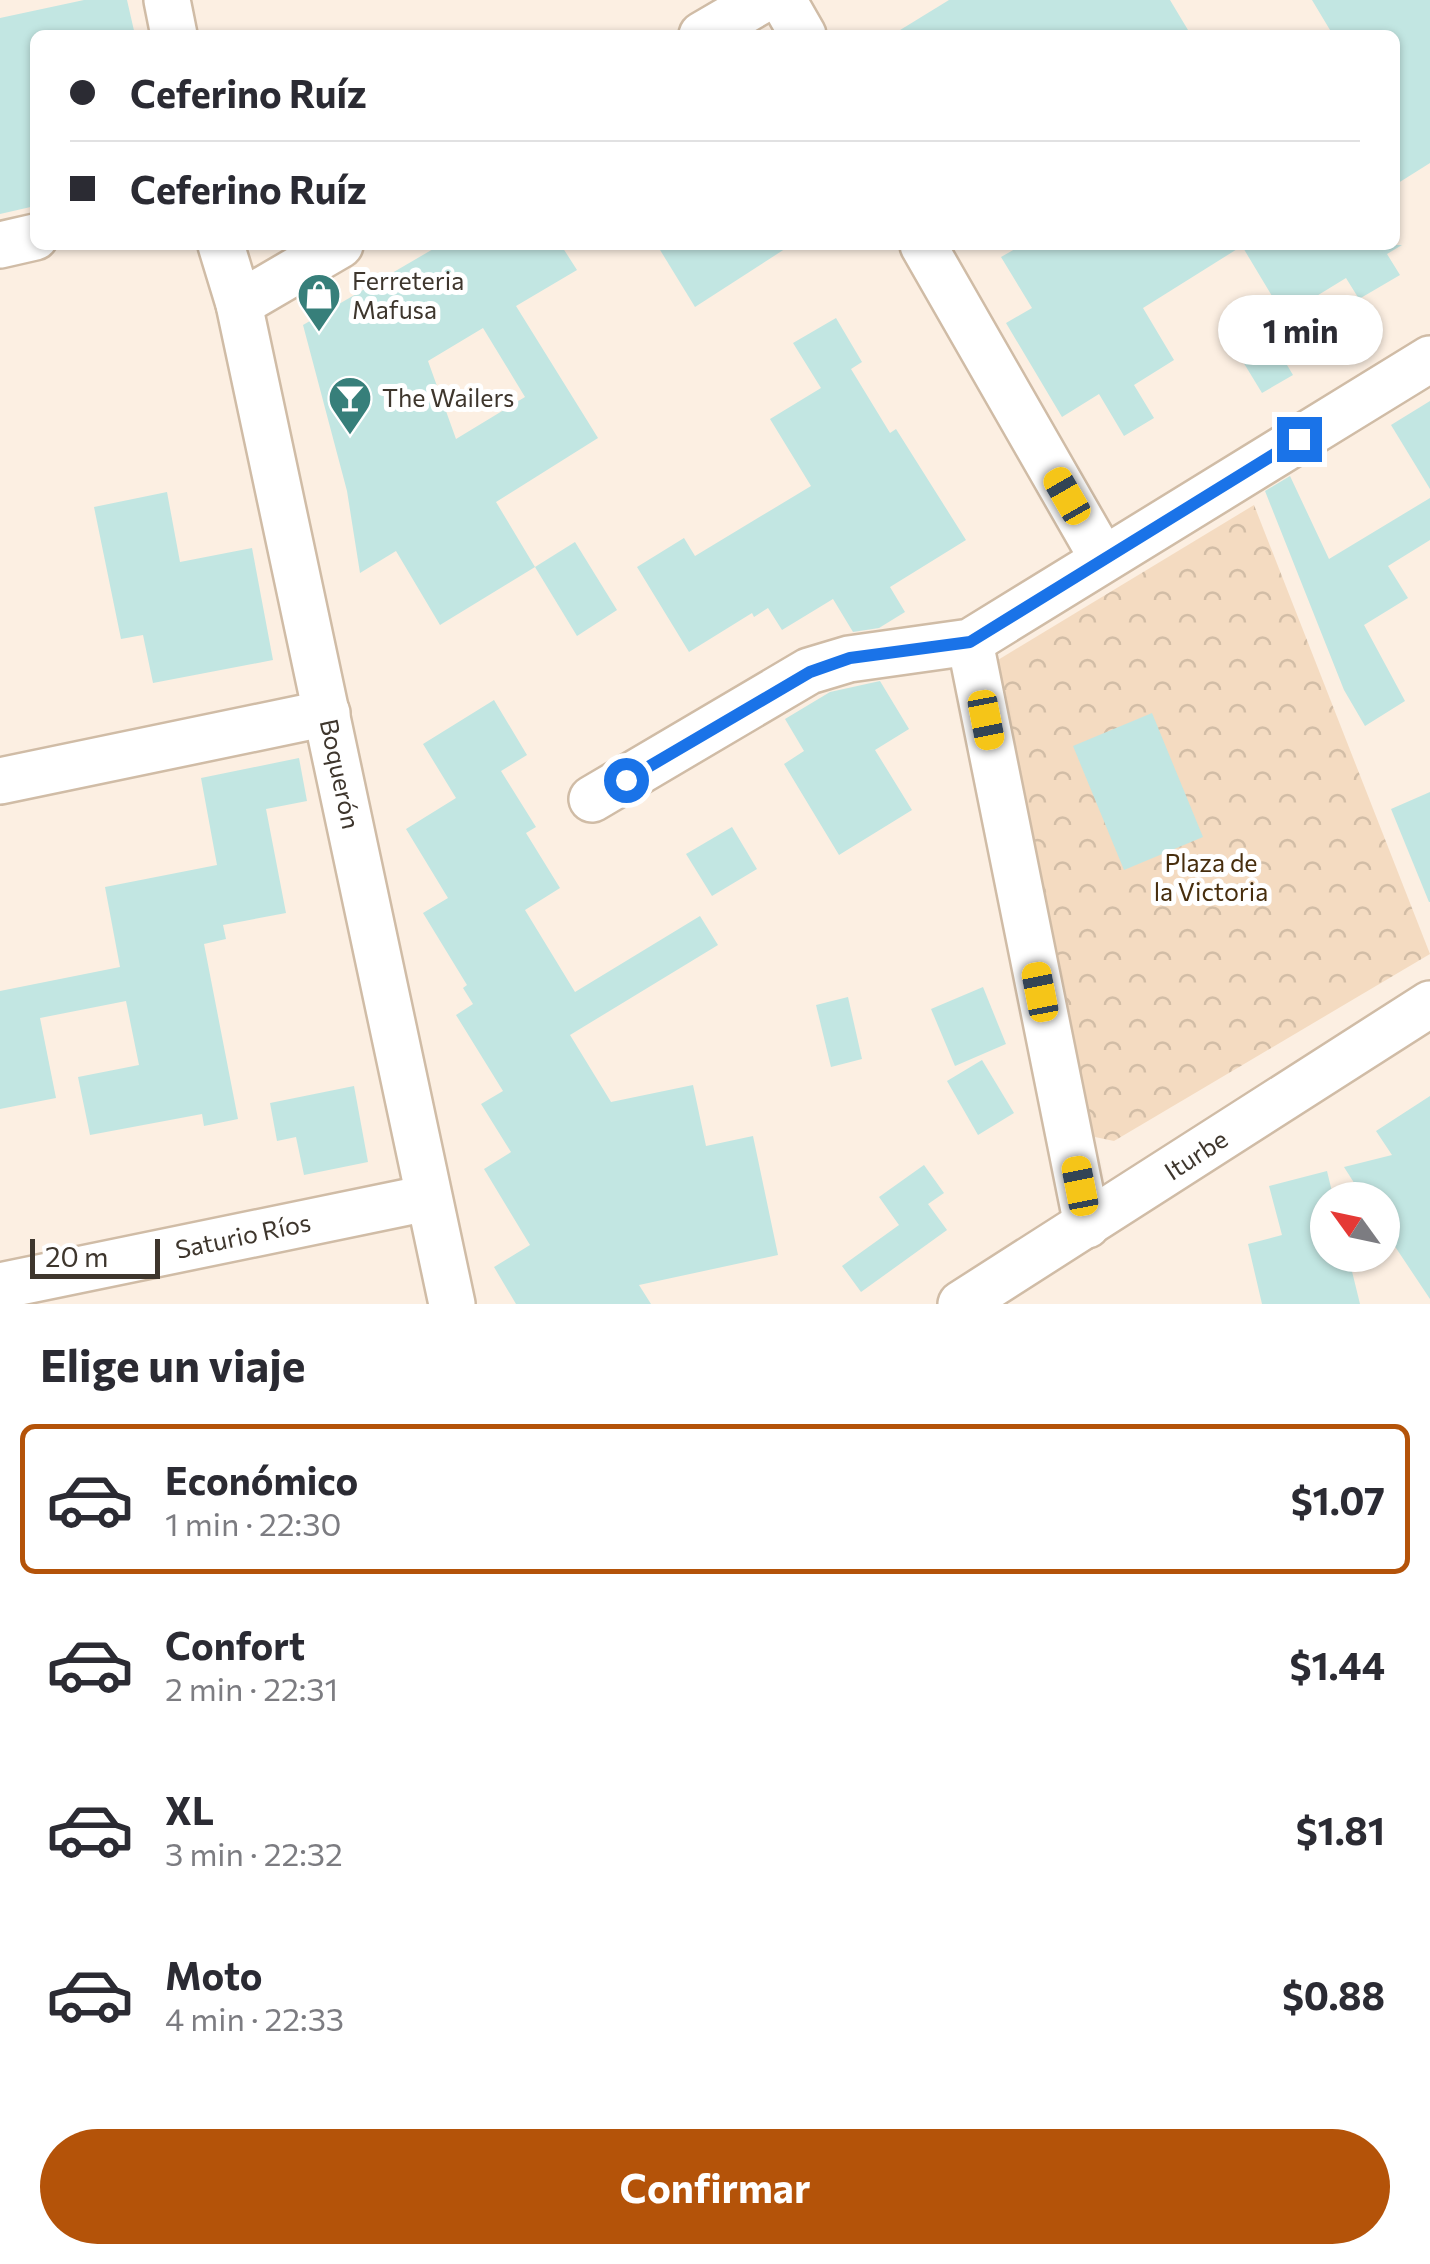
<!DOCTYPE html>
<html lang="es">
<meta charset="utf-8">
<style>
:root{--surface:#fff;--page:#f7f7f7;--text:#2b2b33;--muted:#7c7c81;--line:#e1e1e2;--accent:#b45309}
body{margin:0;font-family:Commissioner,sans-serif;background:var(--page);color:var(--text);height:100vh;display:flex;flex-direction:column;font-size:38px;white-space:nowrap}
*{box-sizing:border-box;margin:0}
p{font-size:32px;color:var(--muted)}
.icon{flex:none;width:55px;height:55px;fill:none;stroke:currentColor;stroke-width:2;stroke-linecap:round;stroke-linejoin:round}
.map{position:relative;height:1304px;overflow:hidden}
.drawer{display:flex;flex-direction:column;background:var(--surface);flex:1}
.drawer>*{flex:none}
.guide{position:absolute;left:30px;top:30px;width:1370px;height:220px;border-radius:15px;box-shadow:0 2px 8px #0004;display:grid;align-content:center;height:220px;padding:0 40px;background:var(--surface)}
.needle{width:65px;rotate:303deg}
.tools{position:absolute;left:1310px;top:1182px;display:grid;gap:20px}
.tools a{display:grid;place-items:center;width:90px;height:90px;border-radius:50%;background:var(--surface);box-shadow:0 2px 8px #0004;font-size:50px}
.scale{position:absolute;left:30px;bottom:25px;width:130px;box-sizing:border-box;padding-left:10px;border:5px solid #3e362d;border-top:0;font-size:28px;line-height:35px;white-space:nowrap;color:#3e362d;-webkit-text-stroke:8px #fff;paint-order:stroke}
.end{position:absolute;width:45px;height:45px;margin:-22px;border:12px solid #1a73e8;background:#fff;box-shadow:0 0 0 5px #fff}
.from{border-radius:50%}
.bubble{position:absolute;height:70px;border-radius:35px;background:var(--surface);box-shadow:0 2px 8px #0004;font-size:32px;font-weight:700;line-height:70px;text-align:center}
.car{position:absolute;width:30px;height:60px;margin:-30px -15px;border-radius:12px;box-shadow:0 0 8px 2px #0007;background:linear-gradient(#f5c518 24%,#345 0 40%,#f5c518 0 76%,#345 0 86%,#f5c518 0)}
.guide b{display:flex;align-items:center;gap:35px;height:95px;font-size:38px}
.guide b+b{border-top:2px solid var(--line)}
.guide i{width:25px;height:25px;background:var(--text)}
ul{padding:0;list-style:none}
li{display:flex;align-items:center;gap:30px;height:150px;margin:0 20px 15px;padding:0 20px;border:5px solid transparent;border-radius:15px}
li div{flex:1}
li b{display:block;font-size:38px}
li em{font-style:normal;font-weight:700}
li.on{border-color:var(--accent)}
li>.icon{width:90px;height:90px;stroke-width:1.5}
h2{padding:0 40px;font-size:45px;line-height:120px}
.primary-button{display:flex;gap:20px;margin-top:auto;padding:20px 40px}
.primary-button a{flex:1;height:115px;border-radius:60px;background:var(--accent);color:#fff;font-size:40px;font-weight:700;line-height:115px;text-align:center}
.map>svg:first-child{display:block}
.park{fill:url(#park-crowns)}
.building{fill:#c2e6e2;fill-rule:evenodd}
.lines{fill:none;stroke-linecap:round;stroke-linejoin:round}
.minor-casing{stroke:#d0bca6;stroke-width:50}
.minor{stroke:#fff;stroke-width:45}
.route{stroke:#1a73e8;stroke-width:12}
.labels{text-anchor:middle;stroke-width:10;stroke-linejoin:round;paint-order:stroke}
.poi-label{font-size:25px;fill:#3e362d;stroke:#fff;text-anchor:start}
.street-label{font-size:25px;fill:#3e362d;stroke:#fff}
.park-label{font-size:25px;fill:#472e0e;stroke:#fff}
</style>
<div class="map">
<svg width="1430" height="1304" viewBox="0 0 1430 1304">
<defs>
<pattern id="park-crowns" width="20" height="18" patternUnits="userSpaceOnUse" patternTransform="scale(2.5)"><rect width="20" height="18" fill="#f4dbc1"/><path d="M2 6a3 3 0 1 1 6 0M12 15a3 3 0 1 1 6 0" fill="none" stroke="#d2bda6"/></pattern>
</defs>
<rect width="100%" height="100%" fill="#fcefe2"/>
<!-- park -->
<polygon class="park" points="1254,505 1430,954 1114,1141 1090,1136 988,666"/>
<!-- building -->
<g class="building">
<polygon points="84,0 127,0 135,35 35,35 35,206 0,214 0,18"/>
<polygon points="949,0 1170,0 1191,35 892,35"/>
<polygon points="1312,0 1430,0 1430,163 1395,185 1395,35 1333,35"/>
<path d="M440,245h121l16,25 -61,36 82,132 -102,64 39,65 -95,58 -44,-74 -36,22 -13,-82 -44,-166zM483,328l42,69 -69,42 -28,-78z"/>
<polygon points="657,245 791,245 695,307"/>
<polygon points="1022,245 1402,245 1387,254 1400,275 1359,299 1346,278 1284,316 1242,246 1143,308 1174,360 1134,385 1154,418 1124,436 1099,394 1062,417 1006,323 1032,308 1001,257"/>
<polygon points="836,318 862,362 851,369 890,433 896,429 966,540 890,587 905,612 879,628 853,632 833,599 782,630 768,608 754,617 752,613 689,652 637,567 684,538 695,556 811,486 770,419 821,388 793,343"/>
<polygon points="1265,328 1293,375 1262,393 1234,347"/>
<polygon points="1430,401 1430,489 1391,425"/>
<polygon points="1290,476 1329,559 1430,498 1430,540 1388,566 1408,598 1364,625 1405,701 1365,726 1344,690 1265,491"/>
<polygon points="167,492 180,562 252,548 273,660 153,683 143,635 121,639 94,507"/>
<polygon points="575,542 617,610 577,636 535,567"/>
<polygon points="880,681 909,729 875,750 912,810 839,855 784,764 804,751 785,719 830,692"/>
<polygon points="494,700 527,755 501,771 536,827 526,833 560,888 525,910 575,992 700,916 718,945 570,1035 611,1102 693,1085 706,1146 753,1136 778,1255 639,1285 651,1304 516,1304 494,1267 530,1245 484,1169 511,1152 481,1104 503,1091 456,1015 473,1004 463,988 467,985 423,913 448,898 406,829 456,798 423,744"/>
<polygon points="1152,713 1203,837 1124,870 1073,746"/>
<polygon points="299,758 307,801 266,809 286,913 223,925 226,939 204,944 238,1119 204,1126 202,1114 90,1135 78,1077 139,1065 126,1001 40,1018 56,1098 0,1109 0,991 120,967 105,887 217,865 201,778"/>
<polygon points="1430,792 1430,902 1429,902 1391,809"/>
<polygon points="732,827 757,869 712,896 686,854"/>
<polygon points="983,987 1006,1044 955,1066 931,1009"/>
<polygon points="848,997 862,1059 831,1067 816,1005"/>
<polygon points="982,1060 1014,1113 978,1135 947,1081"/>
<polygon points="354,1086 368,1162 304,1175 296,1137 277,1141 270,1103"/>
<polygon points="1430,1096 1430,1299 1382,1227 1382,1200 1365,1200 1344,1167 1392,1155 1376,1131"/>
<polygon points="924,1165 944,1193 928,1204 947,1230 861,1292 842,1266 899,1225 879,1197"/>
<polygon points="1327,1171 1334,1200 1328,1200 1328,1255 1348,1255 1360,1304 1262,1304 1248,1244 1282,1235 1269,1186"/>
</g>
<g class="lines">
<defs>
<g id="minor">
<polyline points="167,0 174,35"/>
<polyline points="783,0 803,35"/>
<polyline points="702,35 762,0"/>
<polyline points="0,245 35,237"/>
<polyline points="221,245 239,304 452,1304"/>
<polyline points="923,245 1103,559"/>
<polyline points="239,304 340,245"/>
<polyline points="970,642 1087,1225"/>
<polyline points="0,781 327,713"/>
<polyline points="592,799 809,671 849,659 970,642 1430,359"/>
<polyline points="0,1286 427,1198"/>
<polyline points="961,1304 1430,1004"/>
</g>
</defs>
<!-- minor casing -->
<use href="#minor" class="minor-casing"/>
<!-- minor -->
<use href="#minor" class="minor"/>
</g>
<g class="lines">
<!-- route -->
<polyline class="route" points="626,780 810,672 850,658 970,642 1299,439"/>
</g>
<!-- icons -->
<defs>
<symbol id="shop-pin" viewBox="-11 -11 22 30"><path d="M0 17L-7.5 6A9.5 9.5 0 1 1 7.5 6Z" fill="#377f7a" stroke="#fff"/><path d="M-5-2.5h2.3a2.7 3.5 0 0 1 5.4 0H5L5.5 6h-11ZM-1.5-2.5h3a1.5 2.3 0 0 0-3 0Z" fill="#fff"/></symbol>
<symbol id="bar-pin" viewBox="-11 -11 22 30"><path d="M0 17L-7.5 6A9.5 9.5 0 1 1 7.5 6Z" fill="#377f7a" stroke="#fff"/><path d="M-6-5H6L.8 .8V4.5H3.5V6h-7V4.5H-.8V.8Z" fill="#fff"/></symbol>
</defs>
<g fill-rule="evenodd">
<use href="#shop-pin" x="294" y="270" width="50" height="68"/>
<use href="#bar-pin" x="325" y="373" width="50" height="68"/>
</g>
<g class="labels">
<!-- poi labels -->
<g class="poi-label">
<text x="352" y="290">Ferreteria<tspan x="352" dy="29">Mafusa</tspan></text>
<text x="382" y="407">The Wailers</text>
</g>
<!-- street labels -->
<g class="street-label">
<text transform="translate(340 774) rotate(78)" y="9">Boquerón</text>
<text transform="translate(1196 1155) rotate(-33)" y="9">Iturbe</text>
<text transform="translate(243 1236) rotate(-12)" y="9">Saturio Ríos</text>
</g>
<!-- park labels -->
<g class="park-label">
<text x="1211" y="872">Plaza de<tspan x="1211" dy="29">la Victoria</tspan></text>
</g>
</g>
</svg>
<div class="tools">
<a><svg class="needle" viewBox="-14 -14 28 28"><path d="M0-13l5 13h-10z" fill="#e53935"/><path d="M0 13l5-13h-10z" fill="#7c7c81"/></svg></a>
</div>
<div class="scale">20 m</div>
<i class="end from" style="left:626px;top:780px"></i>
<i class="end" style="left:1299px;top:439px"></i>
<div class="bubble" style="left:1218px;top:295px;width:165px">1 min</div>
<i class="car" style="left:1067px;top:496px;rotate:330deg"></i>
<i class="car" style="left:986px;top:720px;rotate:169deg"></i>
<i class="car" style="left:1040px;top:992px;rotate:349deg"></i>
<i class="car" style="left:1080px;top:1186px;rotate:349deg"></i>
<div class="guide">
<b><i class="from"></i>Ceferino Ruíz</b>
<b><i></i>Ceferino Ruíz</b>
</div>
</div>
<section class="drawer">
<h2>Elige un viaje</h2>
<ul>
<li class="on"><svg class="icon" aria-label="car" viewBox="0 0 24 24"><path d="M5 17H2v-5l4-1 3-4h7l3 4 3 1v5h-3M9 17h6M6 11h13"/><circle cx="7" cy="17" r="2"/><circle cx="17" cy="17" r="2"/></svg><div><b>Económico</b><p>1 min · 22:30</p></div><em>$1.07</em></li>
<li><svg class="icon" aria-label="car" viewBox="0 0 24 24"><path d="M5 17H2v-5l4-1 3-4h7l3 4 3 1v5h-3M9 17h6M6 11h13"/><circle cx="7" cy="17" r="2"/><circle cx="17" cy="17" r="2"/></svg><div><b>Confort</b><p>2 min · 22:31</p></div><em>$1.44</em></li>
<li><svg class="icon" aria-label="car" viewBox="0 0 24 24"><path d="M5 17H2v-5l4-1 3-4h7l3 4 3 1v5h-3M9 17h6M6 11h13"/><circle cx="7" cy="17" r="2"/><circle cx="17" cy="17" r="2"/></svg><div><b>XL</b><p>3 min · 22:32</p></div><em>$1.81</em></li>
<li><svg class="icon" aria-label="car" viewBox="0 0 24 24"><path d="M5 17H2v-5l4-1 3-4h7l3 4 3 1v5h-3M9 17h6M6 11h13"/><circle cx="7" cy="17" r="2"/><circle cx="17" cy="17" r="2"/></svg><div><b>Moto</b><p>4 min · 22:33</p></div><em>$0.88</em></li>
</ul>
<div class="primary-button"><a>Confirmar</a></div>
</section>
